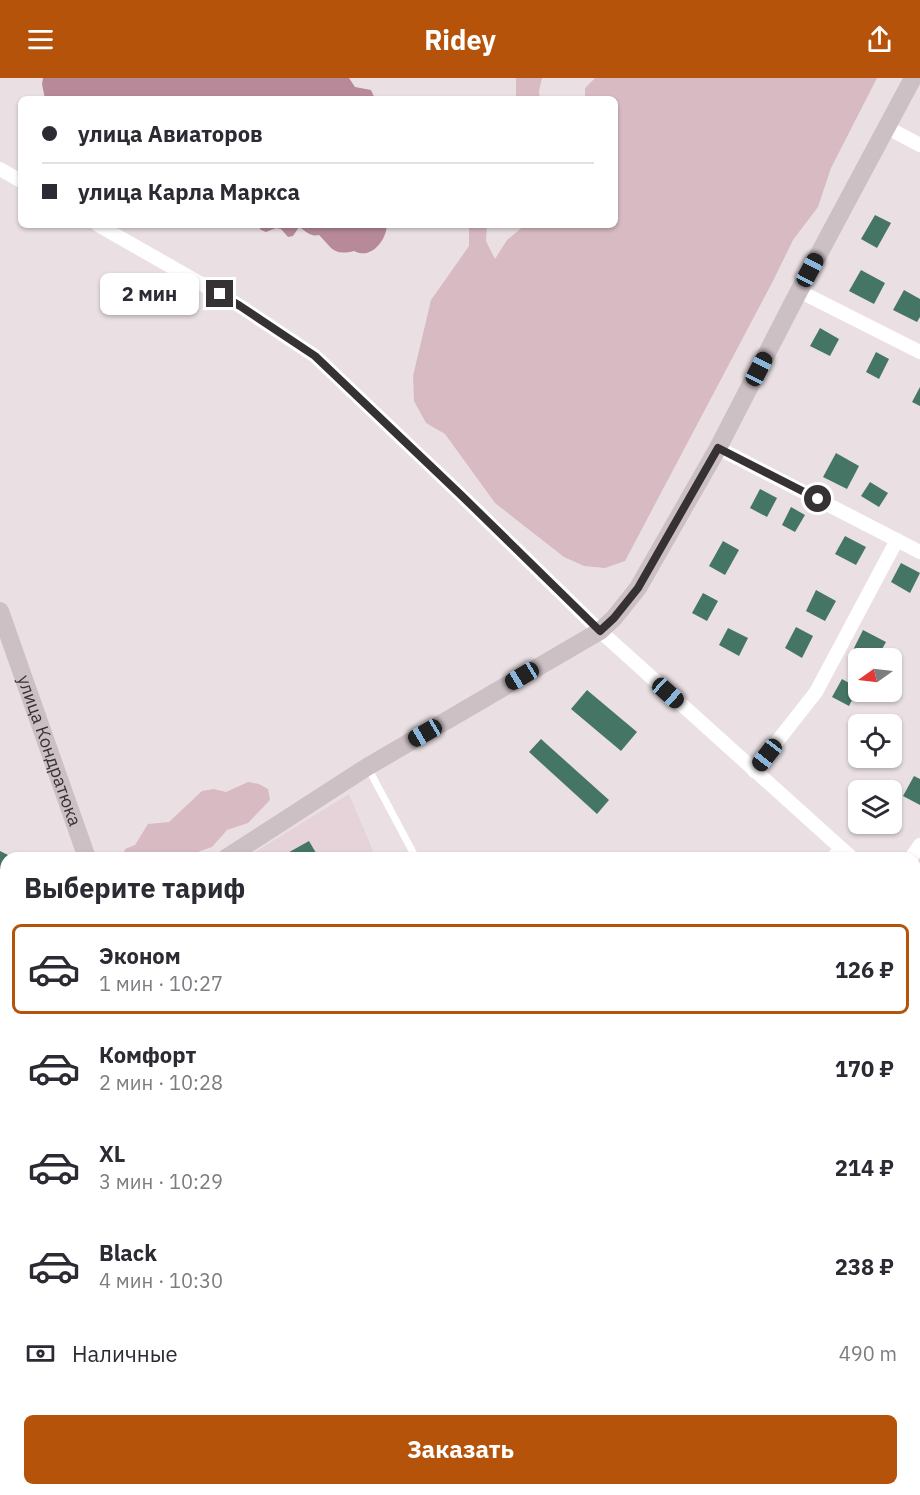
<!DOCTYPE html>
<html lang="ru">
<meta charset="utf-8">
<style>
:root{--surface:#fff;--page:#f2f2f3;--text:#2b2b33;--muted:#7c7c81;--line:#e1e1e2;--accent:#b45309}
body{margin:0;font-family:"IBM Plex Sans",sans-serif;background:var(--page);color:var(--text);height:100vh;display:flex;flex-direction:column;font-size:22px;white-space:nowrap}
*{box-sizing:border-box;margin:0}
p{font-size:20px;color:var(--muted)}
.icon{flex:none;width:33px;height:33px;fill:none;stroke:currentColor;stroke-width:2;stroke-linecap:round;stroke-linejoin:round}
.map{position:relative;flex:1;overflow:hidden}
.drawer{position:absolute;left:0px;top:774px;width:921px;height:644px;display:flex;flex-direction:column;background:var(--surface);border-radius:18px 18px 0 0;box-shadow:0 2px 4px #0004}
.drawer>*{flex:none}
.banner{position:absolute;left:18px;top:18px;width:600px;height:132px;border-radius:9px;box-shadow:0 2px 4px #0004;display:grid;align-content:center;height:132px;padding:0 24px;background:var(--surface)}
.needle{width:39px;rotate:256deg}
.controls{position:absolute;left:848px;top:570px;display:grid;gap:12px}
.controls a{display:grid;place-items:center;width:54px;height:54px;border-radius:9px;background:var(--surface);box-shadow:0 2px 4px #0004;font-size:30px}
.end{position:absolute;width:27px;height:27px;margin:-14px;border:8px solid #363234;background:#fff;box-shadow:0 0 0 3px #fff}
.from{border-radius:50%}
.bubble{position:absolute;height:42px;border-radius:9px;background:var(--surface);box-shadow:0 2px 4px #0004;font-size:20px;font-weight:800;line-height:42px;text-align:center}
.car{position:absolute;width:18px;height:36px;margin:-18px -9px;border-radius:8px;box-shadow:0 0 4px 2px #0007;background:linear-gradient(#222 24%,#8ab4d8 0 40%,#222 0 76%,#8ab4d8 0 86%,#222 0)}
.banner b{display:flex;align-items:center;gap:21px;height:57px;font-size:22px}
.banner b+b{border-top:2px solid var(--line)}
.banner i{width:15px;height:15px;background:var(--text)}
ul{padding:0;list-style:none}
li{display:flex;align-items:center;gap:18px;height:90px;margin:0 12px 9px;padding:0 12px;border:3px solid transparent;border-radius:9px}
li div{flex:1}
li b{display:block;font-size:22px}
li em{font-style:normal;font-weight:800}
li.on{border-color:var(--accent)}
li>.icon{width:54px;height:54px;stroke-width:1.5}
h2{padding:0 24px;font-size:27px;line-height:72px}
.pay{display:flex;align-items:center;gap:15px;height:66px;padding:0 24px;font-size:22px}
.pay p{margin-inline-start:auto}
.cta{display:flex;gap:12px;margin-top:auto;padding:12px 24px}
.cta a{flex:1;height:69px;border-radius:9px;background:var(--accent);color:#fff;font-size:24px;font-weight:800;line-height:69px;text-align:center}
header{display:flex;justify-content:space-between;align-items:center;height:78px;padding:0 24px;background:var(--accent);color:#fff;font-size:27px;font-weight:800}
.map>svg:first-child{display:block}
.built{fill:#e5d3d9}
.green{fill:#d8bac3}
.water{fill:#b88a99}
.building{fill:#457565}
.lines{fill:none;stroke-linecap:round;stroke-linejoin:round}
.lane{stroke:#fff;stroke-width:7}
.street{stroke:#fff;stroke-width:14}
.secondary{stroke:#ccc0c4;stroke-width:18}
.route{stroke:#363234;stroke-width:8}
.labels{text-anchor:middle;stroke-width:6;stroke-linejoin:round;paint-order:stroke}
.street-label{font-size:18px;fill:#363234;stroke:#f8edf0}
</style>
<header><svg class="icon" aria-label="menu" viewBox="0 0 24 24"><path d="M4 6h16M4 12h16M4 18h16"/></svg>Ridey<svg class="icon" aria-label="share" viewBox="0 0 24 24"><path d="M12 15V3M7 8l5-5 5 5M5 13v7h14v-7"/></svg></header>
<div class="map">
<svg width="920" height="1417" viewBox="0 0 920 1417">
<rect width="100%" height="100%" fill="#eae0e3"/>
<!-- built -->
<polygon class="built" points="349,716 376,780 245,780"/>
<!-- green -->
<g class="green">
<polygon points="516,0 542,0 539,13 540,21 516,21"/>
<polygon points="595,0 877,0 831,90 818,129 793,162 774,201 625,483 605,490 584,488 564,479 495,425 445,356 426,345 414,323 413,298 431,222 469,168 469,147 487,147 486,163 495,181 507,162 525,147 615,147 615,67 616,61 615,60 615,21 585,21 585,10"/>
<polygon points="248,704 259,706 268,711 270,722 248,745 227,752 212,769 192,776 186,780 122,780 125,771 135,767 148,746 169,744 202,713 214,711 226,714"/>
<polygon points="694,1412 791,1412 789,1413 769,1414 765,1417 695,1417"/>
</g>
<!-- water -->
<g class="water">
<polygon points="43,0 349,0 355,9 371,12 375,21 45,21 42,6"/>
<path d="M258,147h129c-1,16 -16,35 -33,26 -21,5 -22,-3 -35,-16 -9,2 -13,-4 -20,-8l-6,9 -5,1 -7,-8 -5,-1 -10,4 -5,-2z"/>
</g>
<!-- building -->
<g class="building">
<polygon points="875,137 891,145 877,170 861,161"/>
<polygon points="861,192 885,205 874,226 849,213"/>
<polygon points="904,212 920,221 920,239 917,244 893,232"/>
<polygon points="820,250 839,261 830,278 810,268"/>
<polygon points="876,274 889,281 879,301 866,294"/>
<polygon points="920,309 920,328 912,324"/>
<polygon points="836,375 859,388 847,411 823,399"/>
<polygon points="870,404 888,415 879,429 861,418"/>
<polygon points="760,411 777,420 767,439 750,430"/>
<polygon points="791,429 805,437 795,454 782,447"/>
<polygon points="845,458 866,469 856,487 835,476"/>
<polygon points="723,463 739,472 725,497 709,488"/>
<polygon points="901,485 920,495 910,515 891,504"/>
<polygon points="816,512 836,523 825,543 806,533"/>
<polygon points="703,515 718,523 707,543 692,535"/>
<polygon points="796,549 813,558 802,580 785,570"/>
<polygon points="728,550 748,560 739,578 719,567"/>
<polygon points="863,552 886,564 877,580 858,580 858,585 849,580"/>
<polygon points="842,601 858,610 849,628 832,619"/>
<polygon points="587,612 637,654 621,673 571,631"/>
<polygon points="541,661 609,722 597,736 529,674"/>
<polygon points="914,698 920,701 920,727 903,718"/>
<polygon points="309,763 319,780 285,780 284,777"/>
<polygon points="0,773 14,780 6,780 5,799 0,796"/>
<polygon points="0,1127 6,1128 6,1148 0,1147"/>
<polygon points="2,1181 6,1182 6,1199 0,1198"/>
<polygon points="0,1211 6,1212 6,1235 0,1234"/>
</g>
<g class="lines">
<!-- lane -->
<g class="lane">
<polyline points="368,690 416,780"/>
<polyline points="828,780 839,768"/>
<polyline points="0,934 6,934"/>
<polyline points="3,1107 6,1061"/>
<polyline points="467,1412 470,1417"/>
</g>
<!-- street -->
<g class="street">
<polyline points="886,49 920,67"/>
<polyline points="0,91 21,103"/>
<polyline points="98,147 240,228 315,278 462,418 600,553 852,780"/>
<polyline points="799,213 920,274"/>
<polyline points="718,370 920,474"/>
<polyline points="754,693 816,614 897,462"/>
<polyline points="911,780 920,767"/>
<polyline points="915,837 920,841"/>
<polyline points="0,1107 6,1108"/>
<polyline points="0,1247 6,1247"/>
<polyline points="0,1389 6,1390"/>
<polyline points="79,1412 88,1417"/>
</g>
<!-- secondary -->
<g class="secondary">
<path id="s1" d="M0,533l87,247"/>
<polyline points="226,780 367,689 600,553 614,540 638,510 718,370 799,213 913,0"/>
<polyline points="323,1412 325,1417"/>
</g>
</g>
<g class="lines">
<!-- route -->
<polyline class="route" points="220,216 240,228 315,278 462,418 600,553 614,540 638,510 718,370 818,421"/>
</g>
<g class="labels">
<!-- street labels -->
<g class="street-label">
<text dy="6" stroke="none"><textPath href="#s1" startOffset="148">улица Кондратюка</textPath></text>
</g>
</g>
</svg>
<div class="controls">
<a><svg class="needle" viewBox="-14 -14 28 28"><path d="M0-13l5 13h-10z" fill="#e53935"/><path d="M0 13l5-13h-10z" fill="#7c7c81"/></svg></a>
<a><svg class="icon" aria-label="locate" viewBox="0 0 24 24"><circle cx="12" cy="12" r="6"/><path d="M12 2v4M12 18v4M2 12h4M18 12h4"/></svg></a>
<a><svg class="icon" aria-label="layers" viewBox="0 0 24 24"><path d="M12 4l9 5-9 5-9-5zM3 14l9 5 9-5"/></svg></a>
</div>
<i class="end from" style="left:818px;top:421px"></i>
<i class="end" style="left:220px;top:216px"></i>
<div class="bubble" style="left:100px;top:195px;width:99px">2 мин</div>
<i class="car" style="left:810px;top:192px;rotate:28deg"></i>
<i class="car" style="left:759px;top:291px;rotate:27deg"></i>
<i class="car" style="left:522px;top:598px;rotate:239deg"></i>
<i class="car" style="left:668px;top:615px;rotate:132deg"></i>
<i class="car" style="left:425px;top:655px;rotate:240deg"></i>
<i class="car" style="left:767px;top:677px;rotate:218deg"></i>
<div class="banner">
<b><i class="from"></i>улица Авиаторов</b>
<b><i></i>улица Карла Маркса</b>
</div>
<section class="drawer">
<h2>Выберите тариф</h2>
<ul>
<li class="on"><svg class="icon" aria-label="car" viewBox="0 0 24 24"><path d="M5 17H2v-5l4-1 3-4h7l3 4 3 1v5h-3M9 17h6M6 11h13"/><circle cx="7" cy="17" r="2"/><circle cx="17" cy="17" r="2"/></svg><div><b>Эконом</b><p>1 мин · 10:27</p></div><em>126 ₽</em></li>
<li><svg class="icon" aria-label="car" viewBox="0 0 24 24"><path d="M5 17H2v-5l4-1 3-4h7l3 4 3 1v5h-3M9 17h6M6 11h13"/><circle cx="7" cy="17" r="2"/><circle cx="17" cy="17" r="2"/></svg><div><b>Комфорт</b><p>2 мин · 10:28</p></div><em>170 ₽</em></li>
<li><svg class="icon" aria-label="car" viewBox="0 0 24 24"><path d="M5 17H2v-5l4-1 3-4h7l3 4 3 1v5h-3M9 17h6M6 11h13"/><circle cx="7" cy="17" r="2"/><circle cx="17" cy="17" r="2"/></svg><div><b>XL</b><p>3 мин · 10:29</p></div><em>214 ₽</em></li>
<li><svg class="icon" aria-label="car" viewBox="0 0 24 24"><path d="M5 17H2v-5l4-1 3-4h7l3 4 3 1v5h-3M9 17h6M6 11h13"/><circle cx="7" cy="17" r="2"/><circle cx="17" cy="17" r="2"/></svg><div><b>Black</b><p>4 мин · 10:30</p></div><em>238 ₽</em></li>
</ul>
<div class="pay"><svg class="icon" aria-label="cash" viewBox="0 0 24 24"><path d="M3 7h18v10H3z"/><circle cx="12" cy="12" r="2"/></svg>Наличные<p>490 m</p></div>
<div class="cta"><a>Заказать</a></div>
</section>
</div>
